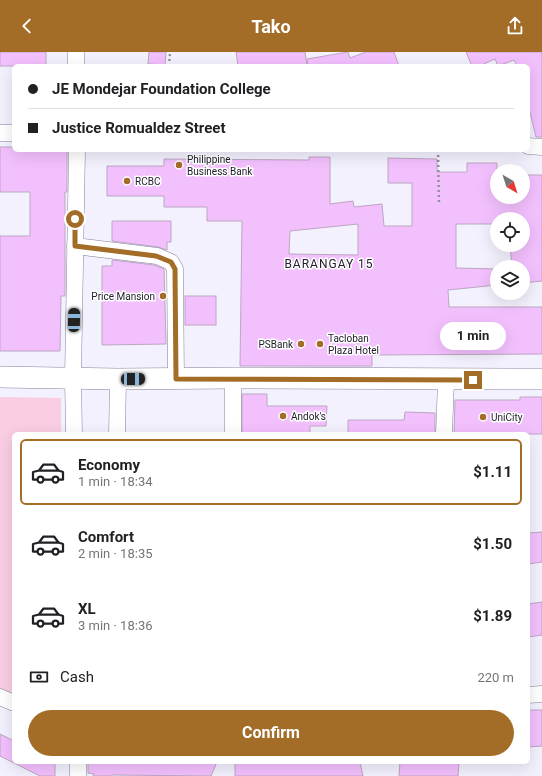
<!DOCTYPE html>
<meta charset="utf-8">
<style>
:root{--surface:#fff;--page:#f2f2f2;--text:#202124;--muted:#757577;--line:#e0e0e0;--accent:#a36c27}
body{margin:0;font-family:Roboto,sans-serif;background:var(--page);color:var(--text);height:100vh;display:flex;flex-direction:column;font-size:15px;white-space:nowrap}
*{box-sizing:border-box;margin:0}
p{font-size:13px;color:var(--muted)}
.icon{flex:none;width:22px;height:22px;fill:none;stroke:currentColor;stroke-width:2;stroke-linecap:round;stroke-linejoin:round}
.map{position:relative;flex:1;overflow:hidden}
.details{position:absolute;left:12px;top:380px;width:518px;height:332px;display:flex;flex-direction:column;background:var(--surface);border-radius:6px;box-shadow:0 4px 16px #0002}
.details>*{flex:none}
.guide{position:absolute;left:12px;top:12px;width:518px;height:88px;border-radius:6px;box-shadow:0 4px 16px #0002;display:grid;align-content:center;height:88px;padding:0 16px;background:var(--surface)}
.needle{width:26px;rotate:141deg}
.tools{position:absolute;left:490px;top:112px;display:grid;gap:8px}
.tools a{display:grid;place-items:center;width:40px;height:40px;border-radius:50%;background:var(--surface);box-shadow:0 4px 16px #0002;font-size:20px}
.end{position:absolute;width:18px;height:18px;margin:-9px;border:5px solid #a36c27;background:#fff;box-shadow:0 0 0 2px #fff}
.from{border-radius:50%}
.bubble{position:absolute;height:28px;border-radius:14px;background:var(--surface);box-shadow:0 4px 16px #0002;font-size:13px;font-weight:700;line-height:28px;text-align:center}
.car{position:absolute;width:12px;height:24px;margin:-12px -6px;border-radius:5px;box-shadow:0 0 3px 1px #0007;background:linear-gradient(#222 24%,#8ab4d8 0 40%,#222 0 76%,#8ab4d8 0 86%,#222 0)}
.guide b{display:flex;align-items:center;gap:14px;height:38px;font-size:15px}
.guide b+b{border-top:1px solid var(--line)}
.guide i{width:10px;height:10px;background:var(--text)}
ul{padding:7px 0 0;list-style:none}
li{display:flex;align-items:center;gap:12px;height:66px;margin:0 8px 6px;padding:0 8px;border:2px solid transparent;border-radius:6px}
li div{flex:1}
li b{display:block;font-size:15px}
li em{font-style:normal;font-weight:700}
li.active{border-color:var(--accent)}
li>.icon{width:36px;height:36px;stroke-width:1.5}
.pay{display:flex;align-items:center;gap:10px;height:44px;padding:0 16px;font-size:15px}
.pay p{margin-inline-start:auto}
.button{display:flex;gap:8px;margin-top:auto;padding:8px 16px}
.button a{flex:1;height:46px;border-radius:24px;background:var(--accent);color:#fff;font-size:16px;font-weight:700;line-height:46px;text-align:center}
header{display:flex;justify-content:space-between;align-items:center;height:52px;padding:0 16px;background:var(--accent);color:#fff;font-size:18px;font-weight:700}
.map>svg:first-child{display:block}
.green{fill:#facde3}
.building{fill:#f3c0fe;stroke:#bca6c1;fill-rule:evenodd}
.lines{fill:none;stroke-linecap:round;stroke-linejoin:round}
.minor-casing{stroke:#85809d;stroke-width:17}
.major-casing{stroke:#85809d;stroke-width:22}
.path{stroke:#92909c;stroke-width:2.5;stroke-dasharray:2 3;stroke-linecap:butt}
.minor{stroke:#fff;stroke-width:16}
.major{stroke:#fff;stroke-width:21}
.route{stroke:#a36c27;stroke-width:5}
.poi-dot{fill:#a36c27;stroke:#fff;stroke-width:1.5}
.labels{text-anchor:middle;stroke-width:3;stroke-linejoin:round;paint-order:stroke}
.poi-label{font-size:10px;fill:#22202c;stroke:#fff;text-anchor:start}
.quarter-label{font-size:12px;letter-spacing:1px;fill:#22202c;stroke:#fff}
</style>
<header><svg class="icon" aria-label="back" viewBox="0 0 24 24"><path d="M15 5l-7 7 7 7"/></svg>Tako<svg class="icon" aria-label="share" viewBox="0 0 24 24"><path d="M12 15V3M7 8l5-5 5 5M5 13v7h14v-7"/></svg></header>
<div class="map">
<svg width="542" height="724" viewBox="0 0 542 724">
<rect width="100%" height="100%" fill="#f3f1fe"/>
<!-- green -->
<polygon class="green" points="0,345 61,346 61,382 14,382 14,647 0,640"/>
<!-- building -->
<g class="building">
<rect x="0" y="0" width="46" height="14"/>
<polygon points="149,0 166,0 165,13 148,12"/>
<polygon points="236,0 305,0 307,14 238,14"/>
<polygon points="348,0 350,6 366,0 394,0 399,14 308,14 307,7"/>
<polygon points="466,0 542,0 542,85 536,85 528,52 528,14 517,14 514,8 498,14 495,7 479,14 472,14"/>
<polygon points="0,95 14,95 14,98 67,98 67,140 65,140 65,244 61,244 60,299 0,299 0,184 30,184 30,140 0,140"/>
<path d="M309,105h21v47l23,-3 1,6 28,-3 2,22h28v-43h-24v-25l49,1v13h30v-9h30v34h26v-22h19v106l-19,2v-16h-11l-2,-22h13v-26h-26v5h-41v44l41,1v16l-49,5 1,17h93v47l-170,1v11h-132l2,-145h-35v-14h-43v-11h-57v-30h57v-7l145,1zM358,172v31l-69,-1 1,-23z"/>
<polygon points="112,169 171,169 171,190 167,190 167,198 158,195 112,189"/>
<polygon points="112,208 154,213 164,217 166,292 102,293 102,214 112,214"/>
<rect x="185" y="244" width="31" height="29"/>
<polygon points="242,342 267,342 267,354 327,354 326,374 310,374 310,382 242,382"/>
<polygon points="520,345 542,345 542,382 454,382 455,348 520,348"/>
<polygon points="405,360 435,361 435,382 348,382 348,368 404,368"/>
<polygon points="542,480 542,510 528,512 528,481"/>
<polygon points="542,550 542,583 528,585 528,552"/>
<polygon points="528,658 542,658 542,694 528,695"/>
<polygon points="0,682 14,689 14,710 55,710 55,724 40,724 0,704"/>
<polygon points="88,710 217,710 211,724 112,723 112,724 93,724 94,722 88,721"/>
<polygon points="235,710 360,710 363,724 235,724"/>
<polygon points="400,710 459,710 458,724 399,724"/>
</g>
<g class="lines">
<defs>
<g id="minor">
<polyline points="76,0 76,14"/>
<polyline points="0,81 14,81"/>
<polyline points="528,94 542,95"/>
<polyline points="75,194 157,204 171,210 175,217 176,327"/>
<polyline points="74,382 73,326 77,98"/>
<polyline points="117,382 118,327"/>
<polyline points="233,382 233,326"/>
<polyline points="444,382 446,328"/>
<polyline points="528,643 542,642"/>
<polyline points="0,645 14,651"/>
<polyline points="78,710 78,724"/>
</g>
<polyline id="major" points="0,325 118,327 233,326 542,327"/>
</defs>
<!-- minor casing -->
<use href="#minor" class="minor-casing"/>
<!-- major casing -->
<use href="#major" class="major-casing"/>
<!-- path -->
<g class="path">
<polyline points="169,14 170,1"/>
<polyline points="438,98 439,153"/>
</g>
<!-- minor -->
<use href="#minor" class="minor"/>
<!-- major -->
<use href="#major" class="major"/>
</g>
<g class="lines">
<!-- route -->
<polyline class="route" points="75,167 75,194 156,204 171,210 175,217 176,327 473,328"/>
</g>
<!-- markers -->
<g class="poi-dot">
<circle cx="179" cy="113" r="4"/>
<circle cx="127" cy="129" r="4"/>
<circle cx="163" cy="244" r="4"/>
<circle cx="301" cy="292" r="4"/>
<circle cx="320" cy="292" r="4"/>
<circle cx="283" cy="364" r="4"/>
<circle cx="483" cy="365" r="4"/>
</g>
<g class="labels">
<!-- poi labels -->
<g class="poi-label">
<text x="187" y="111">Philippine<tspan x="187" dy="12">Business Bank</tspan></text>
<text x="135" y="133">RCBC</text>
<text x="155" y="248" text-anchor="end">Price Mansion</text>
<text x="328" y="290">Tacloban<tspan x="328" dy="12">Plaza Hotel</tspan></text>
<text x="293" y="296" text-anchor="end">PSBank</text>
<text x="291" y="368">Andok's</text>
<text x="491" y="369">UniCity</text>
</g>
<!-- quarter labels -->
<g class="quarter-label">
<text x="329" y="216">BARANGAY 15</text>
</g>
</g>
</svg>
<div class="tools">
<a><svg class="needle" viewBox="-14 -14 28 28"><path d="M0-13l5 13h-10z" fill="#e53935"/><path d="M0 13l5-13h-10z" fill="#757577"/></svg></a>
<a><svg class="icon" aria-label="locate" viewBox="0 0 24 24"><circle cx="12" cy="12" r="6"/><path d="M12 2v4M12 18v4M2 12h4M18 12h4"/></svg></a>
<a><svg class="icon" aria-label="layers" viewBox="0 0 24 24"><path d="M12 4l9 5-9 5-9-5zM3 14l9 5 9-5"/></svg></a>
</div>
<i class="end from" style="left:75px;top:167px"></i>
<i class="end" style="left:473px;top:328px"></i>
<div class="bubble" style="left:440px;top:270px;width:66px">1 min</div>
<i class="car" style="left:74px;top:268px;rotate:1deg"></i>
<i class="car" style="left:133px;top:327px;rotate:89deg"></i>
<div class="guide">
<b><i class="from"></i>JE Mondejar Foundation College</b>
<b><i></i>Justice Romualdez Street</b>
</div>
<section class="details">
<ul>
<li class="active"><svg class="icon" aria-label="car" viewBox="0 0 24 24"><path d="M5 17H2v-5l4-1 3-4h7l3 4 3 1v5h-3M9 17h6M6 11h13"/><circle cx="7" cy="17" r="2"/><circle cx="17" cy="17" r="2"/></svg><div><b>Economy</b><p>1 min · 18:34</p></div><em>$1.11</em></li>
<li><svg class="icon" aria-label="car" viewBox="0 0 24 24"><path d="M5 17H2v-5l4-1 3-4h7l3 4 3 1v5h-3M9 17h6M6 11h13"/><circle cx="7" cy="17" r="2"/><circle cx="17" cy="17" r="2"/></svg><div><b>Comfort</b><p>2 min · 18:35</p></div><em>$1.50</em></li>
<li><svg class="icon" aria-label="car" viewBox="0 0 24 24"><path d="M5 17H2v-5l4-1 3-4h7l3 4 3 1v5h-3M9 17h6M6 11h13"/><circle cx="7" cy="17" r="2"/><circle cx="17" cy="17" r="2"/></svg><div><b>XL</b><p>3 min · 18:36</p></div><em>$1.89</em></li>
</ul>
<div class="pay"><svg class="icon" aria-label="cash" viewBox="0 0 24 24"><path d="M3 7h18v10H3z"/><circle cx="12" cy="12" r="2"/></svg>Cash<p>220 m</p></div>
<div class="button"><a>Confirm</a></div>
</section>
</div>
